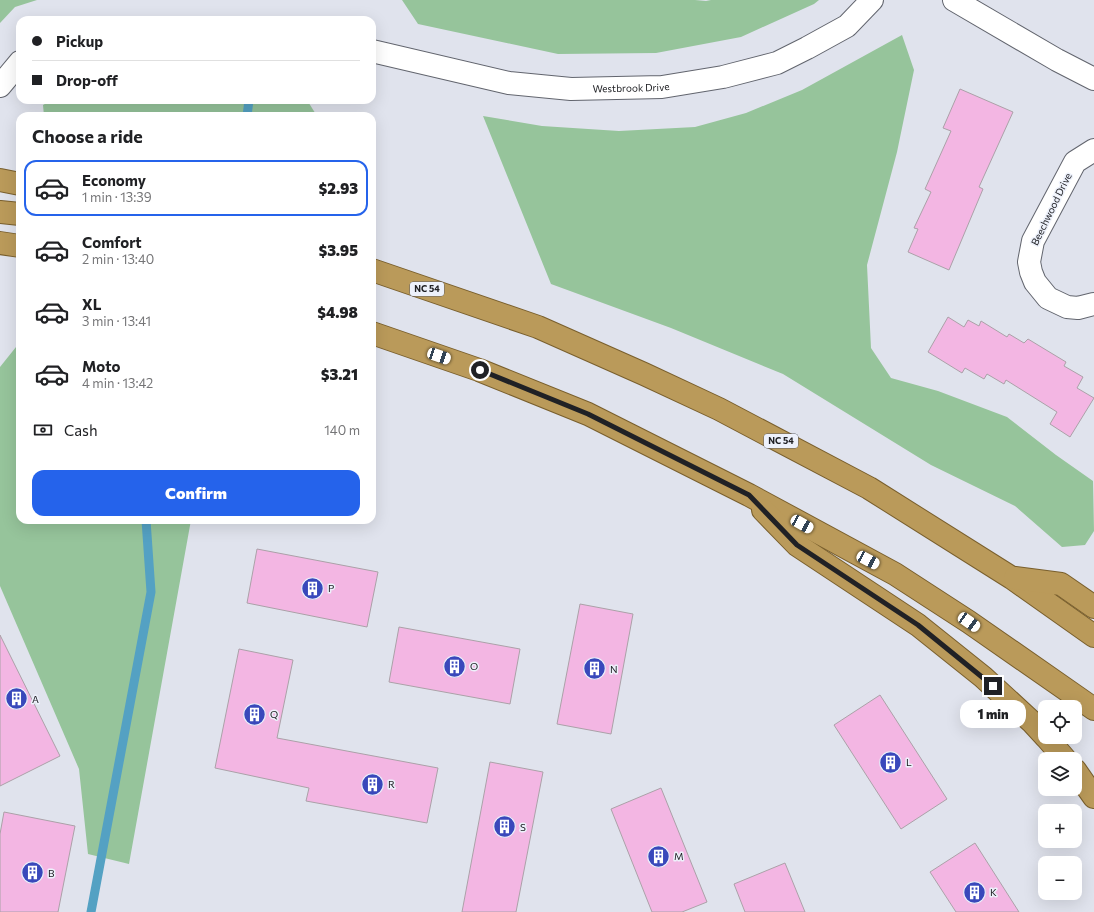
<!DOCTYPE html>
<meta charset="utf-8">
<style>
:root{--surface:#fff;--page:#f6f6f6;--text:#202124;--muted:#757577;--line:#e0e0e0;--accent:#2563eb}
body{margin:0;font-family:Commissioner,sans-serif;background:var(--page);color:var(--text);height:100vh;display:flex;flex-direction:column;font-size:15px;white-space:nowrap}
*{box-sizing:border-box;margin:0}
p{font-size:13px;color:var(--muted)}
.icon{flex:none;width:22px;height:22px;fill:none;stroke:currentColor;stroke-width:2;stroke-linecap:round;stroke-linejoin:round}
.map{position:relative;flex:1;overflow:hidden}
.panel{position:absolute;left:16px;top:112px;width:360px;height:412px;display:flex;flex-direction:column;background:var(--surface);border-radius:12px;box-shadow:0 4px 16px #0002}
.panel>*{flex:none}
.hud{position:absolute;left:16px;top:16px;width:360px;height:88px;border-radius:12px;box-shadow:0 4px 16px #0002;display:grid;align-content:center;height:88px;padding:0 16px;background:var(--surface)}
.buttons{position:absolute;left:1038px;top:700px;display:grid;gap:8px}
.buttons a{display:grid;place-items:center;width:44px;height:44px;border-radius:8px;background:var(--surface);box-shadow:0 4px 16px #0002;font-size:20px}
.end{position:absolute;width:18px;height:18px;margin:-9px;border:5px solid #202125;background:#fff;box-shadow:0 0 0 2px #fff}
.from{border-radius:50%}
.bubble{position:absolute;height:28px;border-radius:12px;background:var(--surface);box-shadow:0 4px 16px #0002;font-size:13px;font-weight:800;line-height:28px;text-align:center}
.car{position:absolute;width:12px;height:24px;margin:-12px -6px;border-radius:5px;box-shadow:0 0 3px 1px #0007;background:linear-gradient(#fff 24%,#345 0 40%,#fff 0 76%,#345 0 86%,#fff 0)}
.hud b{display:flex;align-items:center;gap:14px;height:38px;font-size:15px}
.hud b+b{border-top:1px solid var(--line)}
.hud i{width:10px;height:10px;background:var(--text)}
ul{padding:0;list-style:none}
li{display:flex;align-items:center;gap:12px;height:56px;margin:0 8px 6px;padding:0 8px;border:2px solid transparent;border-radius:12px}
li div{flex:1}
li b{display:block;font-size:15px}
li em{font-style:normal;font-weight:800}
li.selected{border-color:var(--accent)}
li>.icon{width:36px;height:36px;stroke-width:1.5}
h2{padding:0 16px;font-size:18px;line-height:48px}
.pay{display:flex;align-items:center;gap:10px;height:44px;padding:0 16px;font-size:15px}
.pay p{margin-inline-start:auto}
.button{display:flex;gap:8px;margin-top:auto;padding:8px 16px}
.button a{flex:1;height:46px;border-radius:12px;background:var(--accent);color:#fff;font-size:16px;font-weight:800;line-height:46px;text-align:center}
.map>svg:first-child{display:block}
.green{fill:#96c49b}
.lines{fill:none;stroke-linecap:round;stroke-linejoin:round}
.stream{stroke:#54a1c3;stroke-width:9}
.building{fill:#f3b6e3;stroke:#aba1a8}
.minor-casing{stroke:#62656e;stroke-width:24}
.trunk-casing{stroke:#795f2d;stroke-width:24}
.minor{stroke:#fff;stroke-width:22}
.trunk{stroke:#ba9a5a;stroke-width:22}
.route{stroke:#202125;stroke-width:5}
.labels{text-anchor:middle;stroke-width:3;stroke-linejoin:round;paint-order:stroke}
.shield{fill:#edf1fb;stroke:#5e5f65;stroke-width:1}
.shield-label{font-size:9px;font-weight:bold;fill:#202125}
.street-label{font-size:10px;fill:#202125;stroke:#edf1fb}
.poi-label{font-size:10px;fill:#202125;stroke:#edf1fb;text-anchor:start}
</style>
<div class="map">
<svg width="1094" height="912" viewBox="0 0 1094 912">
<rect width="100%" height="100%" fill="#e0e3ed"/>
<!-- green -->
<g class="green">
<polygon points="0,0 37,0 15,7 0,23"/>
<polygon points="402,0 695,0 706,1 711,0 819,0 814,4 741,37 656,53 558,54 418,24"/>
<polygon points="902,35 914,70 897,152 867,265 871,348 891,378 938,391 1007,417 1056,455 1093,481 1094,531 1085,545 1062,547 1015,506 931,465 783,374 671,328 551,284 483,116 542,126 619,131 695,127 746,113 802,90"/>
<polygon points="52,100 307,100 317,116 44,116 43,105"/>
<polygon points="20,342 20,520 191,520 129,864 88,854 79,769 0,586 0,367"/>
</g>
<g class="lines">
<!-- stream -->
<g class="stream">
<polyline points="247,116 249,100"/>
<polyline points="91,912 151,592 146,520"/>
</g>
</g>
<!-- building -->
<g class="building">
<polygon points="960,89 1013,112 979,187 983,189 949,270 908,252 918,229 914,228 931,192 925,189 951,131 943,128"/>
<polygon points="948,317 964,327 968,320 979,326 981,321 1007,337 1009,334 1024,343 1028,339 1066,362 1064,366 1083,377 1077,388 1094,398 1070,437 1050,424 1057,412 1006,380 1004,384 987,374 984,379 965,368 962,373 928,352"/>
<polygon points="257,549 378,572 367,627 247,603"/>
<polygon points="580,604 633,614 611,734 557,724"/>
<polygon points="399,627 520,649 510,704 389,682"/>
<polygon points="0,635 60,756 0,786"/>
<polygon points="239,649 293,660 277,738 438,768 427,823 306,801 309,788 215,768"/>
<polygon points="880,695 947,799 901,829 834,725"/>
<polygon points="490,762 543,772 516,912 462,912"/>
<polygon points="661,788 707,902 682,912 652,912 611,809"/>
<polygon points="4,812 75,826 58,912 0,912 0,834"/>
<polygon points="975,843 1019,912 956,912 930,872"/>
<polygon points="785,863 805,912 745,912 734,884"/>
</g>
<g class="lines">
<defs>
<g id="minor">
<polyline points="954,0 1057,60 1094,79"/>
<path id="s1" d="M372,51l137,32 62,6 91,-2 61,-10 54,-14 30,-15 40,-22 25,-26"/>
<polyline points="0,86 20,62"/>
<polyline points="1094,150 1075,162 1033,241 1029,262 1031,272 1035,282 1048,298 1067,307 1078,308 1094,304"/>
</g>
<g id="trunk">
<polyline points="0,180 20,184"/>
<polyline points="0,212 20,214"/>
<polyline points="0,243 20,246"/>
<polyline points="372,270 538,327 644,374 719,409 869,488 1012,578 1094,636"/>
<polyline points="372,333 479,370 588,414 749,495 895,574 969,622 1094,709"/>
<polyline points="763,510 797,545 918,625 983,677 1033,723 1045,736"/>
<polyline points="1015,578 1061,584 1094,607"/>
<polyline points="1046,737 1065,759"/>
<polyline points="1075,770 1094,797"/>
</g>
</defs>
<!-- minor casing -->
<use href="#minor" class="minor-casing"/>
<!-- trunk casing -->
<use href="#trunk" class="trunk-casing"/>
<!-- minor -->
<use href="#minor" class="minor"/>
<!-- trunk -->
<use href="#trunk" class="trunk"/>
</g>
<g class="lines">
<!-- route -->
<polyline class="route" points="480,370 588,414 749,495 797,545 918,625 993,686"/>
</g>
<!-- icons -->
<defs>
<symbol id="building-disc" viewBox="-11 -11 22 22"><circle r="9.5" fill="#3948bb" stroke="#edf1fb"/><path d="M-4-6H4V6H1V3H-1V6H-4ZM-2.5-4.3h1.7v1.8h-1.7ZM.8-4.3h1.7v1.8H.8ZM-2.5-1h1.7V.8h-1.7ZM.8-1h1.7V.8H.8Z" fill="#fff"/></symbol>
</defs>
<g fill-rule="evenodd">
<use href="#building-disc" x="300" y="576" width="25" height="25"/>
<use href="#building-disc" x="442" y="654" width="25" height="25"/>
<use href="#building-disc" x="582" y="656" width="25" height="25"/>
<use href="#building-disc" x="4" y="686" width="25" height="25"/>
<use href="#building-disc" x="242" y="702" width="25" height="25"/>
<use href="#building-disc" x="878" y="750" width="25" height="25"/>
<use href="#building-disc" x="360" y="772" width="25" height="25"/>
<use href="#building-disc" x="492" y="814" width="25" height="25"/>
<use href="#building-disc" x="646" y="844" width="25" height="25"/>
<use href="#building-disc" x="20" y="860" width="25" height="25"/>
<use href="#building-disc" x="962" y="880" width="25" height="25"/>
</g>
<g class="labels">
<!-- shield labels -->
<g class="shield">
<rect x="410" y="282" width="34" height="14" rx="3"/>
<rect x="764" y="434" width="34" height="14" rx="3"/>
</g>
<g class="shield-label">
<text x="427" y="292">NC 54</text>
<text x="781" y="444">NC 54</text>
</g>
<!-- street labels -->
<g class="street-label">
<text dy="4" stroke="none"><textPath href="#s1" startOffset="263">Westbrook Drive</textPath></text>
<text transform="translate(1051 209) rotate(-64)" y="4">Beechwood Drive</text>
</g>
<!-- poi labels -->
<g class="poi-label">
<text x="328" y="592">P</text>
<text x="470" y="670">O</text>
<text x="610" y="673">N</text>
<text x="32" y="703">A</text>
<text x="270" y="718">Q</text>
<text x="906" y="766">L</text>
<text x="388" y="788">R</text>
<text x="520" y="831">S</text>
<text x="674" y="860">M</text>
<text x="48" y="877">B</text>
<text x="990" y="896">K</text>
</g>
</g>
</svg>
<div class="buttons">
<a><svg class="icon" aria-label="locate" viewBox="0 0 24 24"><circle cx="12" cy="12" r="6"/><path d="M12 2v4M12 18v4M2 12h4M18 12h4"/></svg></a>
<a><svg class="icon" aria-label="layers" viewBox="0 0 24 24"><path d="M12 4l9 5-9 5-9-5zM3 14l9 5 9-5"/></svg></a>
<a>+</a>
<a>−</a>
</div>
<i class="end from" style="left:480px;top:370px"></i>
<i class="end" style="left:993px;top:686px"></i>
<div class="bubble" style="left:960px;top:700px;width:66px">1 min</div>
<i class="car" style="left:439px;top:356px;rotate:109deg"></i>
<i class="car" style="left:802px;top:524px;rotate:119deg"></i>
<i class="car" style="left:868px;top:560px;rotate:118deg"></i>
<i class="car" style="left:969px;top:622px;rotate:125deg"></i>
<div class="hud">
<b><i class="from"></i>Pickup</b>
<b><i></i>Drop-off</b>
</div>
<section class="panel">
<h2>Choose a ride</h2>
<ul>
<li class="selected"><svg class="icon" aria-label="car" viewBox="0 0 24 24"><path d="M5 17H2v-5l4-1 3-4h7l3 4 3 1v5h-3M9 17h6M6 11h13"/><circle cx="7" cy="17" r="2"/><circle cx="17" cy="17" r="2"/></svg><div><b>Economy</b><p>1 min · 13:39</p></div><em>$2.93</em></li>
<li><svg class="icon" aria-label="car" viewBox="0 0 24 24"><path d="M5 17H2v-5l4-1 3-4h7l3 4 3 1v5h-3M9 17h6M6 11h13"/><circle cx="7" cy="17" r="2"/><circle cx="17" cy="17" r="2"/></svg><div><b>Comfort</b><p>2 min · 13:40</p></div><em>$3.95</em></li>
<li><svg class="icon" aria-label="car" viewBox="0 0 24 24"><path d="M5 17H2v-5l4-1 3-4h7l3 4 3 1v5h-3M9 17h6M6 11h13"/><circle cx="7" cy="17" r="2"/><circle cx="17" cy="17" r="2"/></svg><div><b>XL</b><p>3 min · 13:41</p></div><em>$4.98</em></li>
<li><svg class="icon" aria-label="car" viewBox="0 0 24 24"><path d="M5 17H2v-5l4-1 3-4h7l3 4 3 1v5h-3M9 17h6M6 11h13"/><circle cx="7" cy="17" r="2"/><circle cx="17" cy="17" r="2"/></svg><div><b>Moto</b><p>4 min · 13:42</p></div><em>$3.21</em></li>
</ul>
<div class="pay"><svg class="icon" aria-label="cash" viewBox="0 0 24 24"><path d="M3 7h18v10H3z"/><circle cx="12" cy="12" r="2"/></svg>Cash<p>140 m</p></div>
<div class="button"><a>Confirm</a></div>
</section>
</div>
